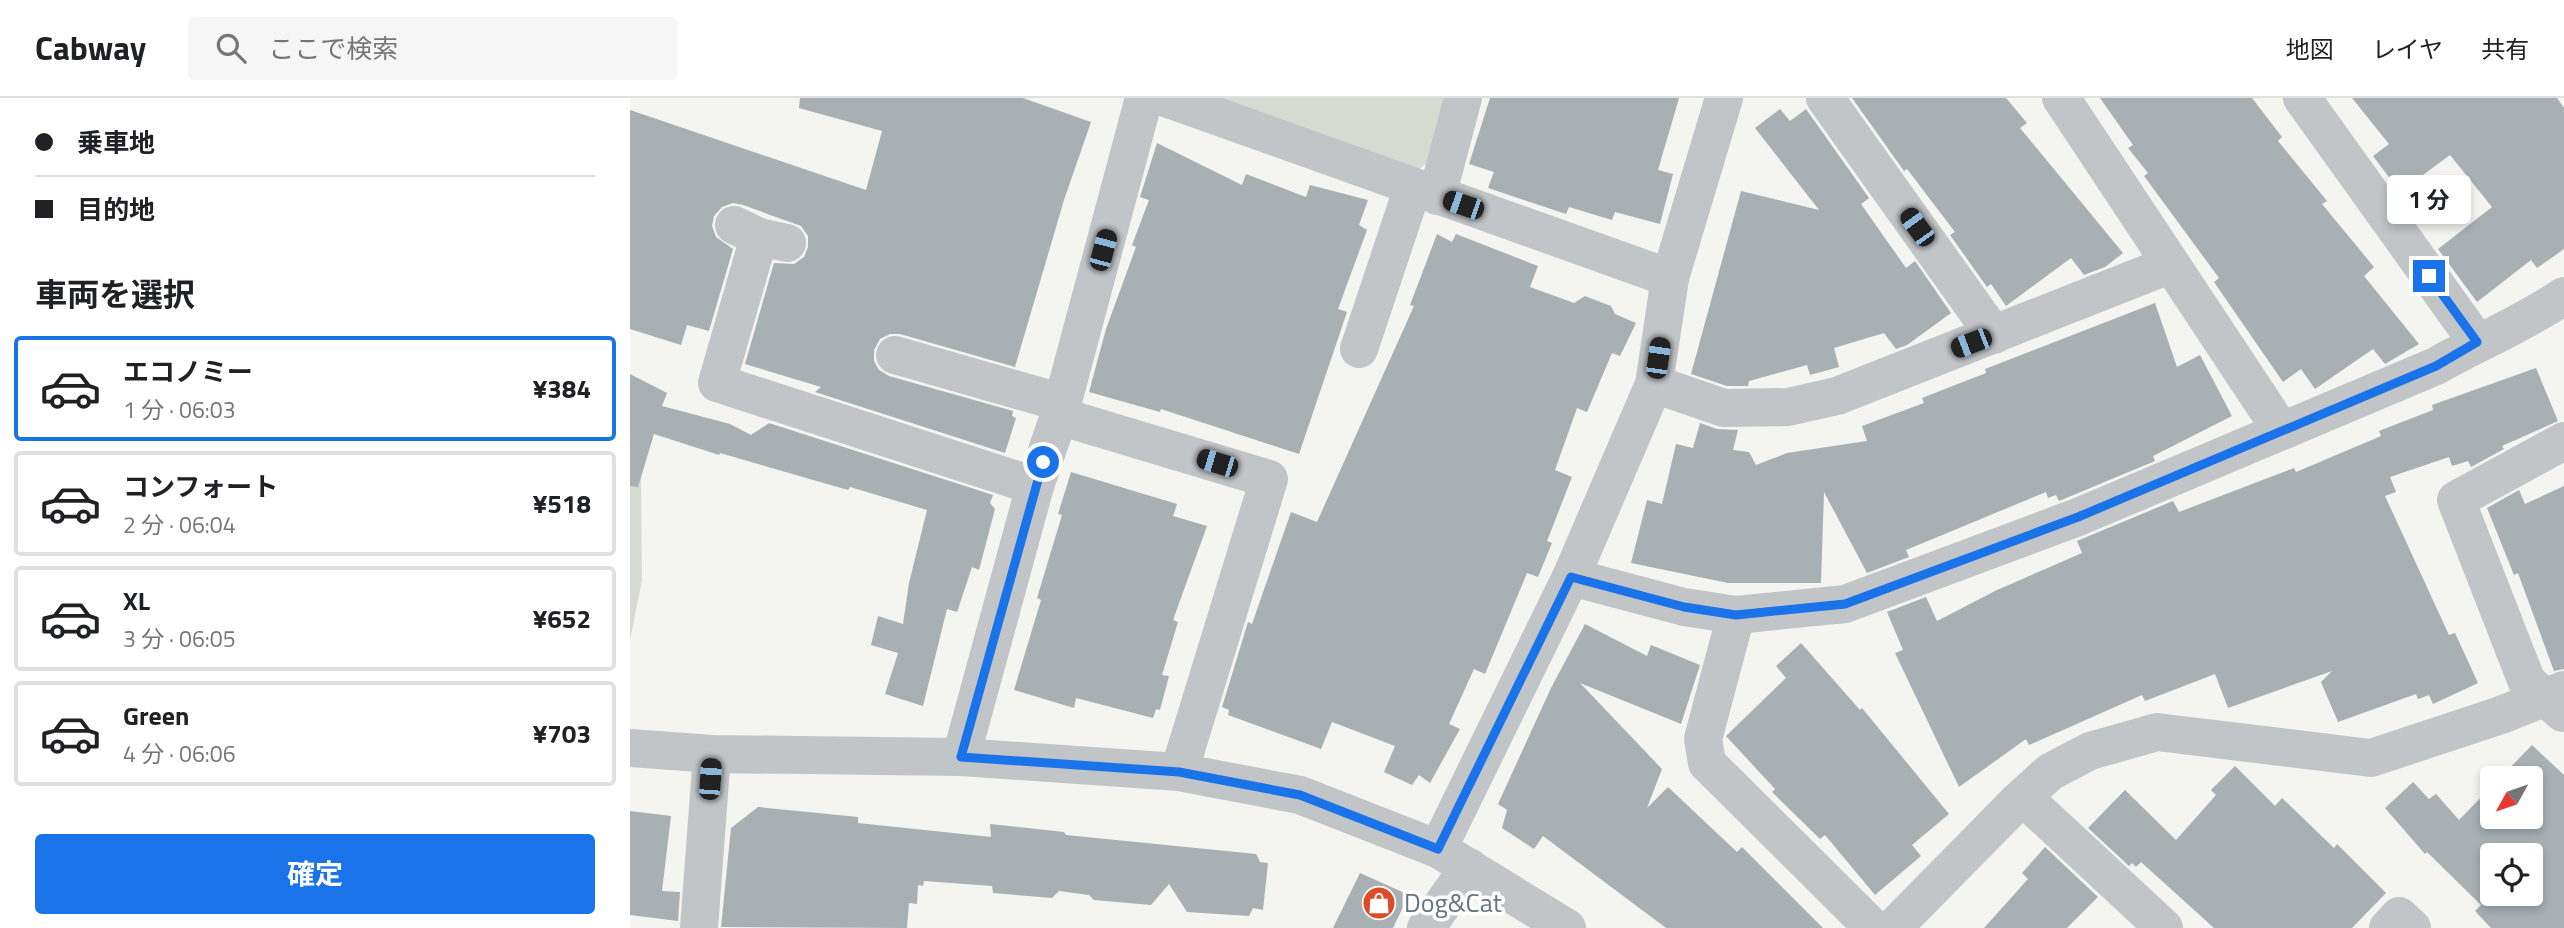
<!DOCTYPE html>
<html lang="ja">
<meta charset="utf-8">
<style>
:root{--surface:#fff;--page:#f6f6f6;--text:#202124;--muted:#757577;--line:#e0e0e0;--accent:#1a73e8}
body{margin:0;font-family:"Titillium Web","Noto Sans JP",sans-serif;background:var(--page);color:var(--text);height:100vh;display:flex;flex-direction:column;font-size:26px;white-space:nowrap}
*{box-sizing:border-box;margin:0}
p{font-size:23px;color:var(--muted)}
.icon{flex:none;width:38px;height:38px;fill:none;stroke:currentColor;stroke-width:2;stroke-linecap:round;stroke-linejoin:round}
.map{position:relative;flex:1;overflow:hidden}
.details{display:flex;flex-direction:column;background:var(--surface);width:630px}
.details>*{flex:none}
.banner{display:grid;align-content:center;height:154px;padding:0 35px;background:var(--surface)}
.needle{width:46px;rotate:230deg}
.tools{position:absolute;left:1850px;top:668px;display:grid;gap:14px}
.tools a{display:grid;place-items:center;width:63px;height:63px;border-radius:7px;background:var(--surface);box-shadow:0 4px 10px #0003;font-size:35px}
.end{position:absolute;width:32px;height:32px;margin:-16px;border:9px solid #1a73e8;background:#fff;box-shadow:0 0 0 4px #fff}
.from{border-radius:50%}
.bubble{position:absolute;height:49px;border-radius:7px;background:var(--surface);box-shadow:0 4px 10px #0003;font-size:23px;font-weight:700;line-height:49px;text-align:center}
.car{position:absolute;width:21px;height:42px;margin:-21px -10px;border-radius:9px;box-shadow:0 0 5px 2px #0007;background:linear-gradient(#222 24%,#8ab4d8 0 40%,#222 0 76%,#8ab4d8 0 86%,#222 0)}
.banner b{display:flex;align-items:center;gap:24px;height:66px;font-size:26px}
.banner b+b{border-top:2px solid var(--line)}
.banner i{width:18px;height:18px;background:var(--text)}
ul{padding:0;list-style:none}
li{display:flex;align-items:center;gap:21px;height:105px;margin:0 14px 10px;padding:0 21px;border:4px solid var(--line);border-radius:7px}
li div{flex:1}
li b{display:block;font-size:26px}
li em{font-style:normal;font-weight:700}
li.active{border-color:var(--accent)}
li>.icon{width:63px;height:63px;stroke-width:1.5}
h2{padding:0 35px;font-size:32px;line-height:84px}
.primary-button{display:flex;gap:14px;margin-top:auto;padding:14px 35px}
.primary-button a{flex:1;height:80px;border-radius:7px;background:var(--accent);color:#fff;font-size:28px;font-weight:700;line-height:80px;text-align:center}
header{display:flex;align-items:center;gap:42px;box-sizing:border-box;height:98px;padding:0 35px;background:var(--surface);border-bottom:2px solid var(--line)}
header strong{font-size:33px}
nav{display:flex;gap:38px;margin-inline-start:auto;font-size:24px}
.search{width:490px;height:63px;background:var(--page);display:flex;align-items:center;gap:18px;box-sizing:border-box;padding:0 24px;border-radius:7px;color:var(--muted);font-size:26px}
main{display:flex;flex:1;min-height:0}
.map>svg:first-child{display:block}
.green{fill:#d5dbd1}
.building{fill:#a8b0b4;fill-rule:evenodd}
.lines{fill:none;stroke-linecap:round;stroke-linejoin:round}
.minor{stroke:#c2c5c8;stroke-width:38}
.route{stroke:#1a73e8;stroke-width:9}
.labels{text-anchor:middle;stroke-width:7;stroke-linejoin:round;paint-order:stroke}
.poi-label{font-size:26px;fill:#647580;stroke:#fff;text-anchor:start}
</style>
<header>
<strong>Cabway</strong>
<div class="search"><svg class="icon" aria-label="search" viewBox="0 0 24 24"><circle cx="10" cy="10" r="6"/><path d="M15 15l6 6"/></svg>ここで検索</div>
<nav><a>地図</a><a>レイヤ</a><a>共有</a></nav>
</header>
<main>
<section class="details">
<div class="banner">
<b><i class="from"></i>乗車地</b>
<b><i></i>目的地</b>
</div>
<h2>車両を選択</h2>
<ul>
<li class="active"><svg class="icon" aria-label="car" viewBox="0 0 24 24"><path d="M5 17H2v-5l4-1 3-4h7l3 4 3 1v5h-3M9 17h6M6 11h13"/><circle cx="7" cy="17" r="2"/><circle cx="17" cy="17" r="2"/></svg><div><b>エコノミー</b><p>1 分 · 06:03</p></div><em>¥384</em></li>
<li><svg class="icon" aria-label="car" viewBox="0 0 24 24"><path d="M5 17H2v-5l4-1 3-4h7l3 4 3 1v5h-3M9 17h6M6 11h13"/><circle cx="7" cy="17" r="2"/><circle cx="17" cy="17" r="2"/></svg><div><b>コンフォート</b><p>2 分 · 06:04</p></div><em>¥518</em></li>
<li><svg class="icon" aria-label="car" viewBox="0 0 24 24"><path d="M5 17H2v-5l4-1 3-4h7l3 4 3 1v5h-3M9 17h6M6 11h13"/><circle cx="7" cy="17" r="2"/><circle cx="17" cy="17" r="2"/></svg><div><b>XL</b><p>3 分 · 06:05</p></div><em>¥652</em></li>
<li><svg class="icon" aria-label="car" viewBox="0 0 24 24"><path d="M5 17H2v-5l4-1 3-4h7l3 4 3 1v5h-3M9 17h6M6 11h13"/><circle cx="7" cy="17" r="2"/><circle cx="17" cy="17" r="2"/></svg><div><b>Green</b><p>4 分 · 06:06</p></div><em>¥703</em></li>
</ul>
<div class="primary-button"><a>確定</a></div>
</section>
<div class="map">
<svg width="1934" height="830" viewBox="0 0 1934 830">
<rect width="100%" height="100%" fill="#f4f4f0"/>
<!-- green -->
<g class="green">
<polygon points="547,0 820,0 804,59 787,73"/>
<polygon points="0,371 11,379 12,482 0,542"/>
</g>
<!-- building -->
<g class="building">
<polygon points="170,0 393,0 461,24 434,102 385,269 270,236 260,236 250,241 244,252 244,263 249,272 259,278 383,313 382,318 386,320 375,355 185,294 191,289 115,266 144,165 164,166 174,159 178,149 178,138 171,128 113,107 103,105 92,109 84,118 82,128 86,139 103,151 79,233 57,227 51,247 0,231 0,12 236,92 252,33 169,10"/>
<polygon points="860,0 1049,0 1028,72 1043,76 1030,126 985,114 982,122 939,109 936,116 858,90 864,74 839,66"/>
<polygon points="1222,0 1376,0 1397,25 1390,30 1493,155 1475,169 1454,177 1441,160 1376,208 1361,186 1357,189 1320,137 1325,134 1277,71 1274,73"/>
<polygon points="1470,0 1622,0 1652,39 1648,43 1697,103 1692,106 1744,169 1734,178 1789,246 1755,266 1743,251 1685,291 1671,271 1653,284 1584,184 1589,180 1514,78 1518,75 1498,50 1503,47"/>
<polygon points="1722,0 1927,0 1934,10 1934,151 1907,170 1901,162 1847,204 1808,151 1862,109 1820,57 1770,94 1743,58 1759,46"/>
<polygon points="1150,11 1160,23 1176,11 1239,100 1231,106 1276,170 1285,163 1321,215 1277,247 1266,251 1254,235 1204,250 1209,269 1180,277 1177,267 1119,283 1118,288 1097,288 1061,276 1111,93 1189,112 1125,30"/>
<polygon points="527,45 612,87 616,76 676,99 680,87 738,102 729,127 737,132 708,211 717,214 669,356 531,311 530,314 459,294 476,231 506,149 502,147 519,102 510,99"/>
<polygon points="807,136 822,144 826,136 908,168 900,189 944,205 955,198 981,208 985,216 1006,225 990,258 982,255 957,314 947,310 925,372 942,379 917,443 922,445 908,479 897,475 855,576 844,571 819,626 830,631 800,685 789,677 782,687 754,674 765,648 702,624 691,651 598,617 599,612 592,609 618,524 622,526 661,414 687,424 784,208 780,207"/>
<polygon points="1525,205 1547,269 1570,257 1602,318 1523,358 1525,363 1429,403 1426,397 1418,400 1416,394 1276,452 1279,459 1237,475 1194,394 1191,485 1098,485 1001,465 1017,402 1032,406 1046,346 1063,350 1070,325 1087,331 1108,332 1103,352 1119,354 1126,367 1157,355 1237,343 1232,328 1294,305 1292,300 1356,275 1355,271"/>
<polygon points="1906,270 1928,323 1872,348 1874,351 1841,369 1838,363 1822,368 1819,359 1760,379 1766,394 1755,398 1819,537 1825,535 1848,585 1803,606 1799,597 1788,601 1786,596 1708,624 1691,584 1702,573 1598,610 1585,576 1515,603 1512,597 1399,647 1396,641 1329,689 1265,555 1273,552 1257,514 1296,499 1307,523 1367,492 1452,455 1447,443 1543,403 1549,414 1664,370 1666,374 1751,338 1749,333 1803,312 1802,307"/>
<polygon points="0,276 37,295 32,308 100,326 121,337 139,325 363,397 360,405 365,411 349,472 342,469 327,514 317,511 293,608 255,596 268,555 241,547 248,518 273,526 279,485 297,412 220,389 218,392 90,355 89,357 24,336 8,389 0,388"/>
<polygon points="441,374 547,406 543,418 577,428 543,522 548,524 532,577 539,578 530,612 526,611 523,620 446,600 444,610 384,592 411,502 407,500 432,417 428,416"/>
<polygon points="1934,388 1934,571 1924,573 1888,475 1884,477 1857,410 1889,392 1895,406"/>
<polygon points="955,526 1017,558 1021,547 1070,567 1051,626 950,585 1032,671 1017,710 1038,689 1107,754 1112,749 1193,830 1036,830 913,738 904,751 872,730 877,712 868,706 921,590"/>
<polygon points="1171,545 1230,612 1232,610 1319,716 1282,747 1291,758 1245,797 1195,737 1190,741 1142,694 1145,691 1096,638 1156,580 1146,568"/>
<path d="M1902,647l32,30v153h-73l-16,-17 6,-6 -54,-53 -2,2 -40,-46 28,-26 16,17 7,-5 23,26 33,-34v31h38v-38h-31zM1862,758h38v38h-38z"/>
<polygon points="1605,668 1645,708 1652,700 1704,750 1707,746 1756,795 1722,830 1584,830 1511,764 1506,769 1502,765 1499,768 1458,730 1495,692 1546,742 1586,697 1581,692"/>
<polygon points="128,709 228,719 228,725 361,739 360,726 434,734 436,737 626,756 630,764 638,765 633,812 623,810 619,818 557,814 539,786 521,807 464,802 459,797 429,793 422,800 363,795 362,788 294,783 293,788 288,787 287,806 279,805 277,830 91,829 101,730"/>
<polygon points="0,713 41,718 32,793 50,794 48,823 0,817"/>
<polygon points="1415,749 1468,799 1437,830 1354,830 1398,781 1392,775"/>
<polygon points="730,775 779,797 763,830 703,830"/>
</g>
<g class="lines">
<!-- minor -->
<g class="minor">
<polyline points="536,0 1040,180"/>
<polyline points="1195,0 1364,237"/>
<polyline points="1431,0 1651,332"/>
<polyline points="1672,0 1847,244"/>
<polyline points="807,98 833,0"/>
<polyline points="104,127 129,139 157,145"/>
<polyline points="129,139 87,285 405,388"/>
<polyline points="729,251 783,89"/>
<polyline points="265,257 433,305"/>
<polyline points="1024,286 1094,310 1158,309 1207,298 1539,167"/>
<polyline points="429,318 639,381 549,674"/>
<path d="M941,479l113,30 52,8 109,-11 233,-87 358,-151c42,-24 87,-42 128,-70"/>
<polyline points="1106,517 1073,641 1077,665 1243,830"/>
<polyline points="1933,615 1897,584 1826,402 1934,343"/>
<polyline points="0,650 82,656 331,659 549,674 670,697 808,751 937,830"/>
<polyline points="331,659 405,388 429,318 514,0"/>
<polyline points="1394,700 1534,830"/>
<polyline points="808,751 941,479 1024,286 1040,180 1094,0"/>
<polyline points="69,830 82,656"/>
<polyline points="796,830 839,769"/>
<polyline points="1263,830 1388,703 1420,674 1460,653 1527,634 1741,660 1871,617 1934,592"/>
<polyline points="1758,830 1769,818 1782,830"/>
</g>
</g>
<g class="lines">
<!-- route -->
<polyline class="route" points="413,364 331,659 549,674 670,697 808,751 941,479 1054,509 1106,517 1215,506 1448,419 1806,268 1847,244 1799,178"/>
</g>
<!-- icons -->
<defs>
<symbol id="shop-disc" viewBox="-11 -11 22 22"><circle r="9.5" fill="#dc4c28" stroke="#fff"/><path d="M-5-2.5h2.3a2.7 3.5 0 0 1 5.4 0H5L5.5 6h-11ZM-1.5-2.5h3a1.5 2.3 0 0 0-3 0Z" fill="#fff"/></symbol>
</defs>
<g fill-rule="evenodd">
<use href="#shop-disc" x="730" y="786" width="38" height="38"/>
</g>
<g class="labels">
<!-- poi labels -->
<g class="poi-label">
<text x="774" y="814">Dog&amp;Cat</text>
</g>
</g>
</svg>
<div class="tools">
<a><svg class="needle" viewBox="-14 -14 28 28"><path d="M0-13l5 13h-10z" fill="#e53935"/><path d="M0 13l5-13h-10z" fill="#757577"/></svg></a>
<a><svg class="icon" aria-label="locate" viewBox="0 0 24 24"><circle cx="12" cy="12" r="6"/><path d="M12 2v4M12 18v4M2 12h4M18 12h4"/></svg></a>
</div>
<i class="end from" style="left:413px;top:364px"></i>
<i class="end" style="left:1799px;top:178px"></i>
<div class="bubble" style="left:1757px;top:77px;width:84px">1 分</div>
<i class="car" style="left:833px;top:107px;rotate:289deg"></i>
<i class="car" style="left:1287px;top:129px;rotate:324deg"></i>
<i class="car" style="left:473px;top:152px;rotate:15deg"></i>
<i class="car" style="left:1341px;top:245px;rotate:249deg"></i>
<i class="car" style="left:1028px;top:260px;rotate:8deg"></i>
<i class="car" style="left:587px;top:365px;rotate:287deg"></i>
<i class="car" style="left:80px;top:681px;rotate:4deg"></i>
</div>
</main>
